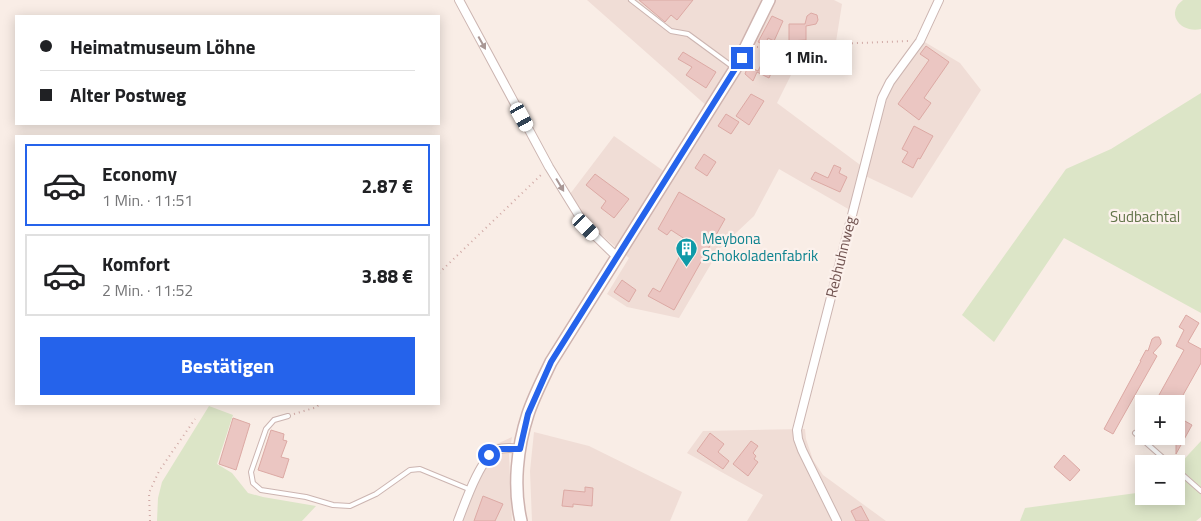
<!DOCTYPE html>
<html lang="de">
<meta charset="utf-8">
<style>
:root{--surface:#fff;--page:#f6f6f6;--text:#202124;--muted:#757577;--line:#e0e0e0;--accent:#2563eb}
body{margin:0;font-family:"Titillium Web",sans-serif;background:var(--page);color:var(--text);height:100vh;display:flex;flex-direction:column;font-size:19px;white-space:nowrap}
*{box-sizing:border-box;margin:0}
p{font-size:16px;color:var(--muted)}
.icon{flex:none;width:28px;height:28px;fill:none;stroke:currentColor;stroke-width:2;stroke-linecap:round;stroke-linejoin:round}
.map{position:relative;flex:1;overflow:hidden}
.details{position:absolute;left:15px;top:135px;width:425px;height:270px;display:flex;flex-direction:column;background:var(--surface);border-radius:0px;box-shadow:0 2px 12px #0003}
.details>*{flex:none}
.hud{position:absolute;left:15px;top:15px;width:425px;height:110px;border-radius:0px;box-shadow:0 2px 12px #0003;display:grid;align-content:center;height:110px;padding:0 25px;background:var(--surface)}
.fabs{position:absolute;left:1135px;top:395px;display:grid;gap:10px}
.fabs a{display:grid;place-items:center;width:50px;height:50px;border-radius:0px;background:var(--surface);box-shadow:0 2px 12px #0003;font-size:25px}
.end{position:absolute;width:22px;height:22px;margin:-11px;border:6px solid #2563eb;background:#fff;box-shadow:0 0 0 2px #fff}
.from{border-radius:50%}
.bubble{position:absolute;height:35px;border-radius:0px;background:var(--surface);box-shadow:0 2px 12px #0003;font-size:16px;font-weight:700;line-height:35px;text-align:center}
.car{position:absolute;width:15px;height:30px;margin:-15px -8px;border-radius:6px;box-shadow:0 0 4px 1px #0007;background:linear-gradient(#fff 24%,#345 0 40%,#fff 0 76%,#345 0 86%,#fff 0)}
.hud b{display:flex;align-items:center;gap:18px;height:48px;font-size:19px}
.hud b+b{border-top:1px solid var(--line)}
.hud i{width:12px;height:12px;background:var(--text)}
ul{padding:9px 0 0;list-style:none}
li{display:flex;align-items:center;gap:15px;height:82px;margin:0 10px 8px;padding:0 15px;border:2px solid var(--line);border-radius:0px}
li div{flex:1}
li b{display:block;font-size:19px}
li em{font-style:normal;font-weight:700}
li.current{border-color:var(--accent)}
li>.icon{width:45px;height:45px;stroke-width:1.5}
.button{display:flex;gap:10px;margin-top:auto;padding:10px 25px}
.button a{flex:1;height:58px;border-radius:0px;background:var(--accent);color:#fff;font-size:20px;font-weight:700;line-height:58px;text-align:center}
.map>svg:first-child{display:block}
.residential{fill:#f0ddd6}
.green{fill:#dce5c7}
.building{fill:#ebc6c2;stroke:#dca9a4}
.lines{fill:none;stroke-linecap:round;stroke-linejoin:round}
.lane-casing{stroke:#ccb5b1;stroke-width:6}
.street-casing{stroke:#ccb5b1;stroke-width:10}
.secondary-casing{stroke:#ceb3af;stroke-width:14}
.path{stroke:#d0a9a5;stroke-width:2;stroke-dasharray:1 4;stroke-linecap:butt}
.lane{stroke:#fff;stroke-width:4}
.street{stroke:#fff;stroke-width:8}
.secondary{stroke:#fff;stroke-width:11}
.oneway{fill:#a99795}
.route{stroke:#2563eb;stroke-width:6}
.labels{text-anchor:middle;stroke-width:4.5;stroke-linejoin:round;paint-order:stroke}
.park-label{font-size:15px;fill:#617348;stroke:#fcf1ec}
.culture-label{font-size:15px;fill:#0d838f;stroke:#fcf1ec;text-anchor:start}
.street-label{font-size:15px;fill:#6f514e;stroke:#fcf1ec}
</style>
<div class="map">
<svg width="1201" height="521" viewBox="0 0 1201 521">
<rect width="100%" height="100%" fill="#f9ede6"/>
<!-- residential -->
<g class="residential">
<polygon points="587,0 834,0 842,4 835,48 804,49 777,103 867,170 890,87 923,41 960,63 981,90 912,198 859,173 850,210 779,169 754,216 721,247 679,318 627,307 607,294 629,258 587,223 570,194 614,136 665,172 708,107"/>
<polygon points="805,429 806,439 813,460 823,475 886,521 747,521 763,495 687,453 703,431"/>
<polygon points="534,432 589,446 682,492 670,521 532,521 530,471"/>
<polygon points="512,437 509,455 512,521 455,521 470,485 492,446"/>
</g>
<!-- green -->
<g class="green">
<path d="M1183,0h18v29c-19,5 -37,-15 -18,-29z"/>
<polygon points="1201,93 1201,313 1064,238 994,342 962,315 1066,169 1111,149"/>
<polygon points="209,406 233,415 217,464 232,473 248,493 263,497 316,506 302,521 157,521 158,498 162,482"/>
<polygon points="1201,441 1201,517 1196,521 1020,521 1025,508 1144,492 1144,496 1176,496 1176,468"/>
</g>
<!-- building -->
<g class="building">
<polygon points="639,0 693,0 677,20 671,15 665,22"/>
<polygon points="811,13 817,15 818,20 816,24 806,26 806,40 789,41 789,24 805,24 807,16"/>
<polygon points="772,16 783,21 774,41 768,38 765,45 758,42"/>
<polygon points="926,46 949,62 924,98 931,103 919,120 898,104 929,60 920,54"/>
<polygon points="683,52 716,72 706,88 686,75 692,67 678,59"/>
<polygon points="765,57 776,62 769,78 757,72 753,81 745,74 748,66 758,71"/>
<polygon points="751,94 764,101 749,125 736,116"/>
<polygon points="726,114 739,122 731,134 718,126"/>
<polygon points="914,126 933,136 920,159 918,158 913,168 902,162 908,152 902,149"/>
<polygon points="704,154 716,162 707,176 695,168"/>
<polygon points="834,165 841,168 839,173 847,177 840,192 811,179 815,172 828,178"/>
<polygon points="595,174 629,199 614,218 601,208 606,201 586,185"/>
<polygon points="679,192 725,219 674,310 648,296 653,288 660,292 688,241 671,230 667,235 658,229"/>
<polygon points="622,280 636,290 629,302 614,292"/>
<polygon points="1186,315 1199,323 1188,342 1201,349 1201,363 1178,404 1154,404 1184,350 1176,346 1184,330 1179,327"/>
<polygon points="1155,337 1159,337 1161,341 1161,344 1153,353 1157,356 1113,434 1104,429 1141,361 1140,361 1146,350 1148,351 1152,339"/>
<polygon points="1176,416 1192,425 1176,454 1176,443 1165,436 1176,436"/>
<polygon points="233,418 250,424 236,470 219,464"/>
<polygon points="271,430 284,434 283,440 287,441 281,457 289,459 283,478 258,470"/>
<polygon points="710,433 724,444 718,452 729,461 723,469 697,451"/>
<polygon points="751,441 758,446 753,453 756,456 754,459 758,462 748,476 733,464"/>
<polygon points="1064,455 1080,470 1070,481 1054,467"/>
<polygon points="585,487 593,488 592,506 573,504 573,507 562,506 564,490 585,492"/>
<polygon points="483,496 503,504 495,521 474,521"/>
<polygon points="861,506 869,521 856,521 851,511"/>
</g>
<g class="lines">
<defs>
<g id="lane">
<polyline points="631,0 671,31 688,34 733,67"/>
<polyline points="288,416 274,420 266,429 251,472 253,483 261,490 306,497 333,505 350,506 376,494 410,470 420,469 471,490"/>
<polyline points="1135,433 1170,464"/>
<polyline points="1176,469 1201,491"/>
</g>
<g id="street">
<polyline points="459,0 549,167 586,227 617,257"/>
<path d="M458,521c7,-18 22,-63 39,-71 7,-3 16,-2 23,-1"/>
<polyline points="837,521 802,450 798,439 797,430 882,98 890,82 920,41 939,0"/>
</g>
<path id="secondary" d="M521,521c-8,-34 -4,-73 7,-107 6,-18 15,-35 23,-52l184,-293 34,-69"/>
</defs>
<!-- lane casing -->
<use href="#lane" class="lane-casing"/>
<!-- street casing -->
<use href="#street" class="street-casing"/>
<!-- secondary casing -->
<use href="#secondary" class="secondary-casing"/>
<!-- path -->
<g class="path">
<polyline points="757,47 910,41"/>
<polyline points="439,273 542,174"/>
<polyline points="294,414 317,407 319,404"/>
<polyline points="150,521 149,493 159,471 195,419"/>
</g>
<!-- lane -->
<use href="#lane" class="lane"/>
<!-- street -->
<use href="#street" class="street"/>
<!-- secondary -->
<use href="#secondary" class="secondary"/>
</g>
<!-- one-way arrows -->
<defs><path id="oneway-solid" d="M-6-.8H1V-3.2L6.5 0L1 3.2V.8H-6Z" transform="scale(1.25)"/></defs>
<g class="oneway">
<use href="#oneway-solid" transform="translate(482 43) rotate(61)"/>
<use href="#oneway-solid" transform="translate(560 185) rotate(59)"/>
</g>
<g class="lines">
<!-- route -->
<polyline class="route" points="489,455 498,449 520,449 528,414 551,362 742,58"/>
</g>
<!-- icons -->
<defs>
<symbol id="building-pin" viewBox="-11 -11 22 30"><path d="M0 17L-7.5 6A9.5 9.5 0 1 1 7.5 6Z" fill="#0f9aa8" stroke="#fcf1ec"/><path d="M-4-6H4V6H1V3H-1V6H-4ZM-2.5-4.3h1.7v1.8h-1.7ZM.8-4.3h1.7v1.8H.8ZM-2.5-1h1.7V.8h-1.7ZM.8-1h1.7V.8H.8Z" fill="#fff"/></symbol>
</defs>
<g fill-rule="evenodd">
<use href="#building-pin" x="674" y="236" width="25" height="34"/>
</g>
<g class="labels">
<!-- park labels -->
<g class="park-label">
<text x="1145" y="222">Sudbachtal</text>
</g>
<!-- culture labels -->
<g class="culture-label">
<text x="702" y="244">Meybona<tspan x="702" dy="17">Schokoladenfabrik</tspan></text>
</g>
<!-- street labels -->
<g class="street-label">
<text transform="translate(841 257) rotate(-76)" y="5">Rebhuhnweg</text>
</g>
</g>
</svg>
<div class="fabs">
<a>+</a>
<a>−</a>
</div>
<i class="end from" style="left:489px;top:455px"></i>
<i class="end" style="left:742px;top:58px"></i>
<div class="bubble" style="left:760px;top:40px;width:92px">1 Min.</div>
<i class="car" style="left:522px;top:117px;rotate:151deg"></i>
<i class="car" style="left:586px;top:227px;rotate:136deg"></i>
<div class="hud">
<b><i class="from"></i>Heimatmuseum Löhne</b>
<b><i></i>Alter Postweg</b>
</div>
<section class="details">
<ul>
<li class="current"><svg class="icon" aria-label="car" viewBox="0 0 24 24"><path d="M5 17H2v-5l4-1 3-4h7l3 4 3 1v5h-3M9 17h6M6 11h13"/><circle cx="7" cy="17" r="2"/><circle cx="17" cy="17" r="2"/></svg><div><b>Economy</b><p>1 Min. · 11:51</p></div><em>2.87 €</em></li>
<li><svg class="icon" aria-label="car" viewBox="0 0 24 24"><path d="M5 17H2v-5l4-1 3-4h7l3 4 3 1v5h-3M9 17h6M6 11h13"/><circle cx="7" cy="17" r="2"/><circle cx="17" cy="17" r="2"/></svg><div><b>Komfort</b><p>2 Min. · 11:52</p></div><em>3.88 €</em></li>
</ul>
<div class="button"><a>Bestätigen</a></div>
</section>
</div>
